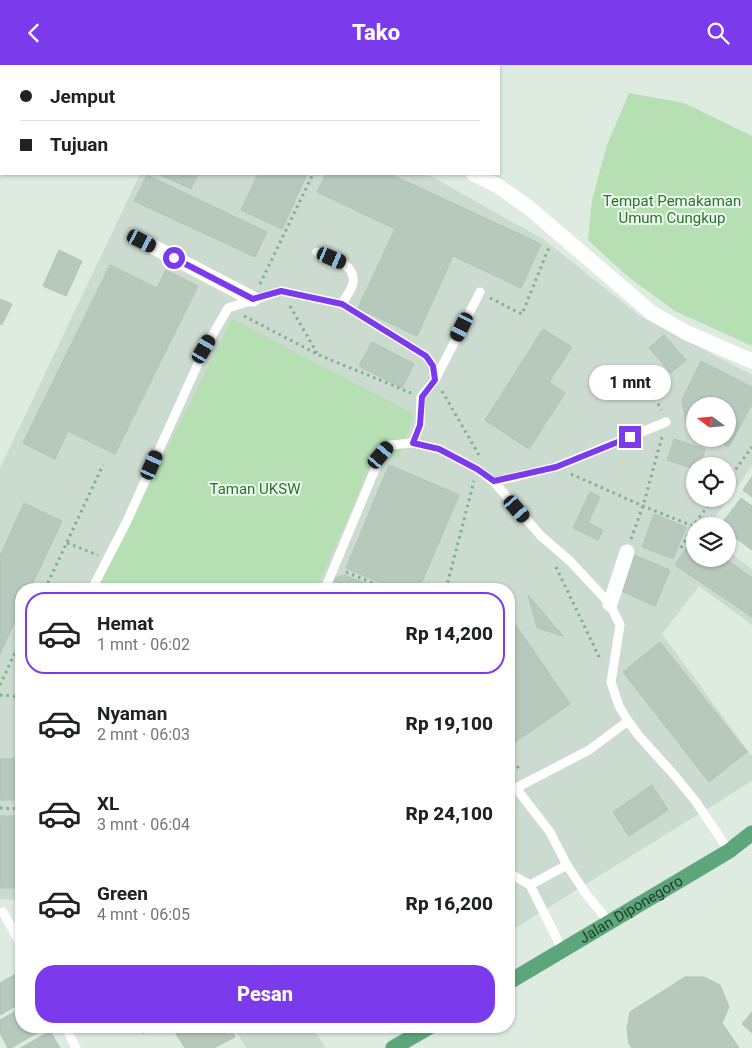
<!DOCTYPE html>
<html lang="id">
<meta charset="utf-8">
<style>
:root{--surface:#fff;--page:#f2f2f2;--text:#202124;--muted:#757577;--line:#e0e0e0;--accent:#7c3aed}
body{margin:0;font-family:Roboto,sans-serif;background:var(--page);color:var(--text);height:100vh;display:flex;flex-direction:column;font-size:19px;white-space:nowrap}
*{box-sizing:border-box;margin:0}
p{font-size:16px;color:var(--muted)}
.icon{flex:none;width:28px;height:28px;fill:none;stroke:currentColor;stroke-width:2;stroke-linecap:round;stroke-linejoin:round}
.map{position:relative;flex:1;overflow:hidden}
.side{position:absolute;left:15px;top:518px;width:500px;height:450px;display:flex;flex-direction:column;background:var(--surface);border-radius:20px;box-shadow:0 1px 4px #0004}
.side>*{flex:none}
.guide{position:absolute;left:0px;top:0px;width:500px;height:110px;box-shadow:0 1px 4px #0004;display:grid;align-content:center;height:110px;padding:0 20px;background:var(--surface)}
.needle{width:32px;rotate:286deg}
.fabs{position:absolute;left:686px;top:332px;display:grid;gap:10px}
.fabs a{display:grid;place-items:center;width:50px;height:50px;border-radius:50%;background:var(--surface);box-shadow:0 1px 4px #0004;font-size:25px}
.end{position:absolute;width:22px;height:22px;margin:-11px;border:6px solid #7c3aed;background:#fff;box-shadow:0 0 0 2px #fff}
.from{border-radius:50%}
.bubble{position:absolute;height:35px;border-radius:18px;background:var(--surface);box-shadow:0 1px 4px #0004;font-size:16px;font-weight:800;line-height:35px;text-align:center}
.car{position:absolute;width:15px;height:30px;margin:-15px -8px;border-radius:6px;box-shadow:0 0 4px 1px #0007;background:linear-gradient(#222 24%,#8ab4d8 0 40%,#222 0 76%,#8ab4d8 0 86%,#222 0)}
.guide b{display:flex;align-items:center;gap:18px;height:48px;font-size:19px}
.guide b+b{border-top:1px solid var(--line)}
.guide i{width:12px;height:12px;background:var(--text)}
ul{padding:9px 0 0;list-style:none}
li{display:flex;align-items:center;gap:15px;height:82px;margin:0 10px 8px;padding:0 10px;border:2px solid transparent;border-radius:20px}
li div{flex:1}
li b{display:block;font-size:19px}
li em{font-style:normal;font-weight:800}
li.active{border-color:var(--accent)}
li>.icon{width:45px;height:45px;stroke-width:1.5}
.action{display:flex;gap:10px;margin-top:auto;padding:10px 20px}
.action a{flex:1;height:58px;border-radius:20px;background:var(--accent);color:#fff;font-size:20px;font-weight:800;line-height:58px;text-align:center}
header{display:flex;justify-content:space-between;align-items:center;height:65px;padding:0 20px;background:var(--accent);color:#fff;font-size:22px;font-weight:800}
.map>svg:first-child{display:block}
.built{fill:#ccdbcf;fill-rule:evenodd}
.green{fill:#b6e0b3}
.building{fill:#b6c9bb;stroke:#afc6b5}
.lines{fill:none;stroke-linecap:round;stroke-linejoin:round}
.primary-casing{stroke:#bbc5bf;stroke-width:16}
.path{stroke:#7ab38e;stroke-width:3;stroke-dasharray:2.5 4;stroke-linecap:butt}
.service{stroke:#fff;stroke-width:9}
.minor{stroke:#fff;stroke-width:15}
.primary{stroke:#5da67b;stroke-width:15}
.route{stroke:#7c3aed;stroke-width:6}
.labels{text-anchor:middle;stroke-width:4;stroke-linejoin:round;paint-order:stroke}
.park-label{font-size:15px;fill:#237828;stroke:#eef8f0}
.street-label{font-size:15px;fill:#1d3d2a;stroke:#eef8f0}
</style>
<header><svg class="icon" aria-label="back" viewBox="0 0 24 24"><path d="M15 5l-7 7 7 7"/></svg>Tako<svg class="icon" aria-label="search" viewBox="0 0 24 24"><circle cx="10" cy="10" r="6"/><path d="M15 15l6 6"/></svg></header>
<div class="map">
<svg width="752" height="983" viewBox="0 0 752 983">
<rect width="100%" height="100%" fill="#deebe1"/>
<!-- built -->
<g class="built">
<path d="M140,109h287l116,65 97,77 112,59v91l-43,60h-14v33h33v-8l24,18v56l-53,-39 -37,48 90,122v25l-243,151v-343h-488v311l-21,-1v-431zM695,341h33v33h-33zM695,401h33v33h-33z"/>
<polygon points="233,961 311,961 326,983 246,983"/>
</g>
<!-- green -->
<g class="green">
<polygon points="629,28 684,38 752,71 752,281 675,246 627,211 588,175 592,135 607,80"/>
<polygon points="232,254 414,349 399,393 377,387 316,524 97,524"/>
</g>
<!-- building -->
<g class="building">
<polygon points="158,109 198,109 191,124"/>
<polygon points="258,109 307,109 282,164 241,145"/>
<polygon points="326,109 390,109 541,179 521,223 453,191 417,271 358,243 395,164 317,127"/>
<polygon points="147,110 267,167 255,192 134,136"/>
<polygon points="59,185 82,196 66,231 43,221"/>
<polygon points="110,200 157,223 166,205 198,221 115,389 68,366 55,394 23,378"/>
<polygon points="0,234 12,239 2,260 0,259"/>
<polygon points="543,264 572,282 549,317 565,328 529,384 485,355"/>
<polygon points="664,270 686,295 671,308 649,283"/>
<polygon points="372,277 414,299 402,323 359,301"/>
<polygon points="701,296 752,322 752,339 729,382 714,374 728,374 728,341 695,341 695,363 686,358 682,335"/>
<polygon points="674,374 705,384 700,401 695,401 695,404 667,395"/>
<polygon points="389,400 459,430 419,524 395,524 346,503"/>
<polygon points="752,412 752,432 743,425"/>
<polygon points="590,427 600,432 588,458 603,465 598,475 573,463"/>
<polygon points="741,433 752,441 752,485 728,467 728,461 720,461"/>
<polygon points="24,438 62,456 30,524 21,524 21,543 0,589 0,491"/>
<polygon points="654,449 686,462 673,494 642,482"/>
<polygon points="694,471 695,472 695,494 726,494 752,513 752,552 675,500"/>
<polygon points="634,490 670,505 655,541 619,525"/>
<polygon points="344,510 380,524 337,524 331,514"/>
<polygon points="528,530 563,571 537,563"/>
<polygon points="509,550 570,639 511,680 509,677"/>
<polygon points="660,577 747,687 709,717 623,607"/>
<rect x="0" y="694" width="21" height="41"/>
<polygon points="652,720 668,745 629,771 613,747"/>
<rect x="0" y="751" width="21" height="72"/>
<polygon points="21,906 21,938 0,950 0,918"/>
<polygon points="685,912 704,912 720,920 729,942 722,958 739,983 632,983 629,979 627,964 630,947"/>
<polygon points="21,943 21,961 49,961 11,983 8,983 0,968 0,955"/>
<polygon points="752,947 752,968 742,959"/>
<polygon points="138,961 156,961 143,969"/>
<polygon points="177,961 229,961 235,972 214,983 185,983 173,964"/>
<polygon points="50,966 60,983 21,983"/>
</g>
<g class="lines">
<defs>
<g id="primary">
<path id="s1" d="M509,917l220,-131 23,-18"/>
<polyline points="393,983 431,961"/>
</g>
</defs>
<!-- primary casing -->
<use href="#primary" class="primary-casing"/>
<!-- path -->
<g class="path">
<polyline points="293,0 293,1"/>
<polyline points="260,219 313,109"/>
<polyline points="490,233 522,249 550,180"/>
<polyline points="290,241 317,288"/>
<polyline points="244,251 317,289 411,328"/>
<polyline points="642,303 661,345"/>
<polyline points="442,326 479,390"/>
<polyline points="571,409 643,441 693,461 713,434"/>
<polyline points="728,415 752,382"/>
<polyline points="631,474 643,441 662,372"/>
<polyline points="67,478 98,490"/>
<polyline points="681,483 693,461"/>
<polyline points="556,502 601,596"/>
<polyline points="346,507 387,524"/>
<polyline points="45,524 103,400"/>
<polyline points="446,524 474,416"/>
<polyline points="0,620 21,575"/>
<polyline points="0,630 21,632"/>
<polyline points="509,691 521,706"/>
<polyline points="0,743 21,744"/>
</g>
<!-- service -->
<g class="service">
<path d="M317,187c14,6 39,11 36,31 -1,6 -8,15 -11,21"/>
<polyline points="435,315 480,227"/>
<polyline points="494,417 556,402 666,357"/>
<polyline points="92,524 127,456 205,283 228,243 281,226 342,239 426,291 433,301 435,315 421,332 420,360 413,378 439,384 477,404 494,417 541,471 570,496 610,539 620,560 611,617 619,641 628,656 639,671 675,711 696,737 729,786"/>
<polyline points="325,524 381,390 390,380 413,378"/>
<polyline points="516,723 589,685 628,656"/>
<polyline points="509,725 516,723 550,767 567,800 586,829 609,857"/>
<polyline points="509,808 530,820 563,886"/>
<polyline points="530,820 567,800"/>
<polyline points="3,847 21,880"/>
<polyline points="65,961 76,983"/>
</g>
<!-- minor -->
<g class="minor">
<polyline points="374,0 374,1"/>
<polyline points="36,1 37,0"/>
<polyline points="0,44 1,45"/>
<polyline points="0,74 1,71"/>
<polyline points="474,109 498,121 528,142 652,248 687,268 752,296"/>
<polyline points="142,176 253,234"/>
<polyline points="610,539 627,487"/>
</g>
<!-- primary -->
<use href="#primary" class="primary"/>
</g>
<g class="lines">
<!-- route -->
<polyline class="route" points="174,193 253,234 281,226 342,239 426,291 433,301 435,315 422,332 420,360 413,378 439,384 477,404 494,416 556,402 630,372"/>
</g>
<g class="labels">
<!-- park labels -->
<g class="park-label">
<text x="672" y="141">Tempat Pemakaman<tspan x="672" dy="17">Umum Cungkup</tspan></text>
<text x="255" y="429">Taman UKSW</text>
</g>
<!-- street labels -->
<g class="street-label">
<text dy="5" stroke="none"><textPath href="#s1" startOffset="142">Jalan Diponegoro</textPath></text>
</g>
</g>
</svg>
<div class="fabs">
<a><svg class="needle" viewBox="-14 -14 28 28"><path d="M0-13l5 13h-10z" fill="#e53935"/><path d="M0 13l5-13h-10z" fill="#757577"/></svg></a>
<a><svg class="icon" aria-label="locate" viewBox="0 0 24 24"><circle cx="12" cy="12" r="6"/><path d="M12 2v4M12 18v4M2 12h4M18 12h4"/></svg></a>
<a><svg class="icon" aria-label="layers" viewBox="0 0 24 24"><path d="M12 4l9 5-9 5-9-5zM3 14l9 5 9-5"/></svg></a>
</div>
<i class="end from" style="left:174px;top:193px"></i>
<i class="end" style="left:630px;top:372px"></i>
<div class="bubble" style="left:589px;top:300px;width:82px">1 mnt</div>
<i class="car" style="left:142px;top:176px;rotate:117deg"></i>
<i class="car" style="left:332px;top:193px;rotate:113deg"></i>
<i class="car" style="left:462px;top:262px;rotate:207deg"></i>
<i class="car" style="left:204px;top:284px;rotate:30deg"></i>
<i class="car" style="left:381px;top:390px;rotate:40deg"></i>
<i class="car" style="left:152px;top:400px;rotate:24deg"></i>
<i class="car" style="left:517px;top:444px;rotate:139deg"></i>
<div class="guide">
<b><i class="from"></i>Jemput</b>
<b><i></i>Tujuan</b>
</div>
<section class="side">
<ul>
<li class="active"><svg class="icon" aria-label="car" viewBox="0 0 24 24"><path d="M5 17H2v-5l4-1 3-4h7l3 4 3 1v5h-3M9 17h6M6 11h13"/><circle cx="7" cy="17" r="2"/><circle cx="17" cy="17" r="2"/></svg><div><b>Hemat</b><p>1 mnt · 06:02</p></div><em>Rp 14,200</em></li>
<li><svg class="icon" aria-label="car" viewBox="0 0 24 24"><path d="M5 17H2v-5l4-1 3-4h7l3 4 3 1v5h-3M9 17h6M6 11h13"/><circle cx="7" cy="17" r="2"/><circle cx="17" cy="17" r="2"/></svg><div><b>Nyaman</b><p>2 mnt · 06:03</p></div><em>Rp 19,100</em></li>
<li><svg class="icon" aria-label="car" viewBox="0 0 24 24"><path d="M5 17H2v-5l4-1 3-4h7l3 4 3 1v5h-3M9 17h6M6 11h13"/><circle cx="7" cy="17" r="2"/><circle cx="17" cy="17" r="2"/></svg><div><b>XL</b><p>3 mnt · 06:04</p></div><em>Rp 24,100</em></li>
<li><svg class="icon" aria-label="car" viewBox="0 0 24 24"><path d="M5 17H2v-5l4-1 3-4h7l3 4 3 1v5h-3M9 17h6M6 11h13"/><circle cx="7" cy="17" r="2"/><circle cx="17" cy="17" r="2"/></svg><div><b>Green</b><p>4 mnt · 06:05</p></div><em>Rp 16,200</em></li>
</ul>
<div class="action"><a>Pesan</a></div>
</section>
</div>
